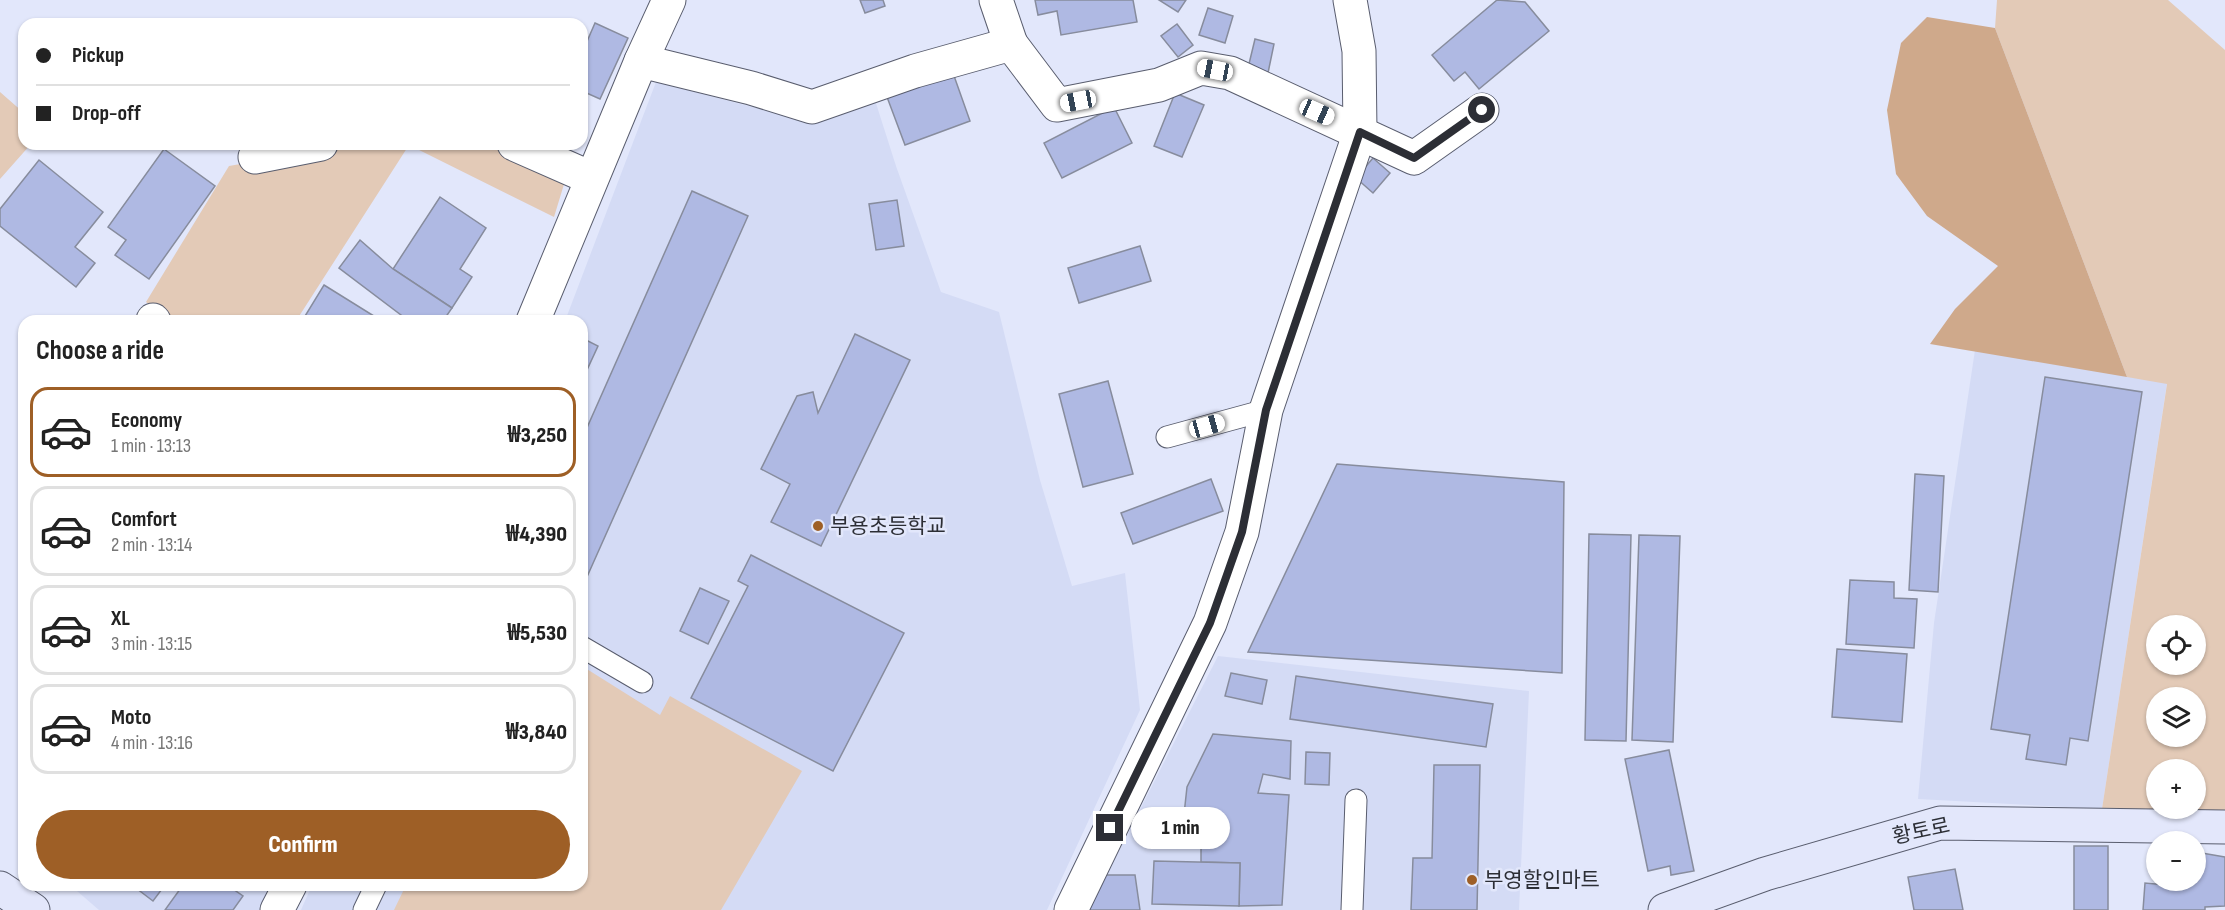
<!DOCTYPE html>
<meta charset="utf-8">
<style>
:root{--surface:#fff;--page:#f2f2f2;--text:#222;--muted:#767676;--line:#e0e0e0;--accent:#9e5f26}
body{margin:0;font-family:"Sofia Sans Condensed","Noto Sans KR",sans-serif;background:var(--page);color:var(--text);height:100vh;display:flex;flex-direction:column;font-size:22px;white-space:nowrap}
*{box-sizing:border-box;margin:0}
p{font-size:20px;color:var(--muted)}
.icon{flex:none;width:33px;height:33px;fill:none;stroke:currentColor;stroke-width:2;stroke-linecap:round;stroke-linejoin:round}
.map{position:relative;flex:1;overflow:hidden}
.sheet{position:absolute;left:18px;top:315px;width:570px;height:576px;display:flex;flex-direction:column;background:var(--surface);border-radius:18px;box-shadow:0 2px 4px #0004}
.sheet>*{flex:none}
.guide{position:absolute;left:18px;top:18px;width:570px;height:132px;border-radius:18px;box-shadow:0 2px 4px #0004;display:grid;align-content:center;height:132px;padding:0 18px;background:var(--surface)}
.controls{position:absolute;left:2146px;top:615px;display:grid;gap:12px}
.controls a{display:grid;place-items:center;width:60px;height:60px;border-radius:50%;background:var(--surface);box-shadow:0 2px 4px #0004;font-size:30px}
.end{position:absolute;width:27px;height:27px;margin:-14px;border:8px solid #2c2e35;background:#fff;box-shadow:0 0 0 3px #fff}
.from{border-radius:50%}
.bubble{position:absolute;height:42px;border-radius:21px;background:var(--surface);box-shadow:0 2px 4px #0004;font-size:20px;font-weight:800;line-height:42px;text-align:center}
.car{position:absolute;width:18px;height:36px;margin:-18px -9px;border-radius:8px;box-shadow:0 0 4px 2px #0007;background:linear-gradient(#fff 24%,#345 0 40%,#fff 0 76%,#345 0 86%,#fff 0)}
.guide b{display:flex;align-items:center;gap:21px;height:57px;font-size:22px}
.guide b+b{border-top:2px solid var(--line)}
.guide i{width:15px;height:15px;background:var(--text)}
ul{padding:0;list-style:none}
li{display:flex;align-items:center;gap:18px;height:90px;margin:0 12px 9px;padding:0 6px;border:3px solid var(--line);border-radius:18px}
li div{flex:1}
li b{display:block;font-size:22px}
li em{font-style:normal;font-weight:800}
li.active{border-color:var(--accent)}
li>.icon{width:54px;height:54px;stroke-width:1.5}
h2{padding:0 18px;font-size:27px;line-height:72px}
.button{display:flex;gap:12px;margin-top:auto;padding:12px 18px}
.button a{flex:1;height:69px;border-radius:36px;background:var(--accent);color:#fff;font-size:24px;font-weight:800;line-height:69px;text-align:center}
.map>svg:first-child{display:block}
.built{fill:#d4dbf5}
.green{fill:#e3cab7;fill-rule:evenodd}
.forest{fill:#cfa98b}
.building{fill:#afb9e3;stroke:#878c9d;stroke-width:1.5}
.lines{fill:none;stroke-linecap:round;stroke-linejoin:round}
.service-casing{stroke:#595d6e;stroke-width:23}
.minor-casing{stroke:#595d6e;stroke-width:35}
.tertiary-casing{stroke:#595d6e;stroke-width:35}
.secondary-casing{stroke:#595d6e;stroke-width:35}
.service{stroke:#fff;stroke-width:21}
.minor{stroke:#fff;stroke-width:33}
.tertiary{stroke:#fff;stroke-width:33}
.secondary{stroke:#e3e7fb;stroke-width:33}
.route{stroke:#2c2e35;stroke-width:8}
.poi-dot{fill:#9e5f26;stroke:#e2e7fb;stroke-width:2}
.labels{text-anchor:middle;stroke-width:5;stroke-linejoin:round;paint-order:stroke}
.poi-label{font-size:21px;fill:#2c2e35;stroke:#e2e7fb;text-anchor:start}
.street-label{font-size:21px;fill:#2c2e35;stroke:#e2e7fb}
</style>
<div class="map">
<svg width="2225" height="910" viewBox="0 0 2225 910">
<rect width="100%" height="100%" fill="#e2e7fb"/>
<!-- built -->
<g class="built">
<polygon points="656,82 791,117 874,97 896,166 941,292 999,312 1040,480 1072,586 1125,573 1140,710 1047,910 301,910 312,885 582,885 582,321 565,321"/>
<polygon points="1975,350 2167,383 2102,809 1918,799 1934,623"/>
<polygon points="1218,656 1529,691 1519,910 1089,910"/>
<polygon points="70,885 272,885 259,910 99,910"/>
</g>
<!-- green -->
<g class="green">
<path d="M1997,0h171l57,50v762l-123,-3 65,-425 -40,-7 -132,-349zM2157,626h39v38h-39zM2157,698h39v38h-39zM2157,770h39v38h-39z"/>
<polygon points="0,92 24,113 24,144 31,144 0,179"/>
<polygon points="355,144 486,144 565,181 554,217 409,145 296,321 170,321 146,302 229,166"/>
<polygon points="582,666 660,715 670,696 802,771 721,910 394,910 406,885 582,885"/>
</g>
<!-- forest -->
<polygon class="forest" points="1927,17 1995,28 2127,377 1930,344 1955,309 1998,266 1927,216 1896,174 1887,110 1901,43"/>
<!-- building -->
<g class="building">
<polygon points="860,0 883,0 885,6 865,13"/>
<polygon points="1035,0 1133,0 1137,22 1061,35 1057,11 1038,15"/>
<polygon points="1159,0 1186,0 1178,12"/>
<polygon points="1497,0 1525,2 1549,31 1479,89 1465,72 1454,81 1432,55"/>
<polygon points="1208,8 1233,16 1225,43 1199,35"/>
<polygon points="595,23 628,38 600,99 582,91 582,53"/>
<polygon points="1177,24 1193,45 1178,57 1161,36"/>
<polygon points="1255,39 1274,44 1268,73 1248,68"/>
<polygon points="953,73 970,121 905,145 887,97"/>
<polygon points="1175,93 1204,105 1182,157 1154,146"/>
<polygon points="1114,107 1132,143 1062,178 1044,143"/>
<polygon points="164,149 215,186 149,279 115,255 126,240 108,227"/>
<polygon points="1373,158 1390,173 1373,193 1356,178"/>
<polygon points="39,160 103,212 75,247 95,263 76,287 0,226 0,209"/>
<polygon points="692,191 748,216 582,588 582,439"/>
<polygon points="440,197 486,228 460,269 472,277 452,308 393,269"/>
<polygon points="897,200 904,246 876,250 869,204"/>
<polygon points="360,240 393,269 452,308 443,321 409,321 339,268"/>
<polygon points="1140,246 1151,281 1079,303 1068,268"/>
<polygon points="324,285 382,321 302,321"/>
<polygon points="855,334 910,360 821,546 771,522 790,484 761,469 797,396 813,392 818,413"/>
<polygon points="582,338 598,346 586,372 582,369"/>
<polygon points="2045,377 2142,392 2088,741 2070,738 2066,765 2026,759 2030,735 1991,729"/>
<polygon points="1108,381 1133,474 1083,487 1059,394"/>
<polygon points="1337,464 1564,482 1562,673 1248,652"/>
<polygon points="1915,474 1944,476 1938,592 1909,590"/>
<polygon points="1211,479 1223,511 1133,544 1121,513"/>
<polygon points="1589,534 1631,535 1626,741 1585,740"/>
<polygon points="1639,535 1680,536 1673,742 1632,740"/>
<polygon points="751,555 904,633 833,771 691,698 748,586 738,581"/>
<polygon points="1850,580 1894,582 1894,598 1917,599 1914,648 1846,644"/>
<polygon points="700,588 729,601 708,644 680,631"/>
<polygon points="1837,649 1907,654 1902,722 1832,717"/>
<polygon points="1231,673 1267,680 1262,704 1225,696"/>
<polygon points="1296,676 1493,704 1486,747 1290,719"/>
<polygon points="1213,734 1291,741 1290,779 1263,774 1258,793 1289,795 1282,905 1239,906 1240,863 1201,862 1201,845 1181,842 1187,787"/>
<polygon points="1669,750 1694,871 1671,875 1670,866 1648,871 1625,759"/>
<polygon points="1306,752 1330,753 1329,785 1305,784"/>
<polygon points="1434,765 1480,765 1477,910 1411,910 1413,858 1432,858"/>
<rect x="2074" y="846" width="34" height="64"/>
<polygon points="2196,852 2225,857 2225,906 2205,907 2205,910 2143,910 2145,883 2166,885 2166,880 2196,880"/>
<polygon points="1154,861 1240,863 1239,906 1152,904"/>
<polygon points="1955,869 1963,910 1914,910 1908,877"/>
<polygon points="1102,875 1135,875 1140,910 1085,910"/>
<polygon points="132,885 165,885 153,901"/>
<polygon points="183,885 227,885 243,896 233,910 165,910"/>
</g>
<g class="lines">
<defs>
<g id="service">
<polyline points="1167,437 1266,410"/>
<polyline points="582,647 642,682"/>
<polyline points="364,910 376,885"/>
<polyline points="1352,910 1356,800"/>
</g>
<g id="minor">
<polyline points="996,0 1011,44"/>
<polyline points="641,61 751,88 812,107 915,71 1011,44 1057,105 1159,85 1201,68 1230,73 1414,158 1482,110"/>
<polyline points="514,144 591,178"/>
<polyline points="255,157 321,144"/>
<polyline points="153,320 154,321"/>
<polyline points="1071,910 1210,623 1242,532 1266,410 1360,132 1359,51 1350,0"/>
</g>
<g id="tertiary">
<polyline points="533,321 641,61 669,0"/>
<polyline points="277,910 290,885"/>
</g>
<g id="secondary">
<polyline points="0,888 33,910"/>
<polyline points="1665,910 1765,874 1940,823 2225,827"/>
</g>
</defs>
<!-- service casing -->
<use href="#service" class="service-casing"/>
<!-- minor casing -->
<use href="#minor" class="minor-casing"/>
<!-- tertiary casing -->
<use href="#tertiary" class="tertiary-casing"/>
<!-- secondary casing -->
<use href="#secondary" class="secondary-casing"/>
<!-- service -->
<use href="#service" class="service"/>
<!-- minor -->
<use href="#minor" class="minor"/>
<!-- tertiary -->
<use href="#tertiary" class="tertiary"/>
<!-- secondary -->
<use href="#secondary" class="secondary"/>
</g>
<g class="lines">
<!-- route -->
<polyline class="route" points="1110,828 1210,623 1242,532 1266,410 1360,132 1414,158 1482,110"/>
</g>
<!-- markers -->
<g class="poi-dot">
<circle cx="818" cy="526" r="6"/>
<circle cx="1472" cy="880" r="6"/>
</g>
<g class="labels">
<!-- poi labels -->
<g class="poi-label">
<text x="830" y="533">부용초등학교</text>
<text x="1484" y="887">부영할인마트</text>
</g>
<!-- street labels -->
<g class="street-label">
<text transform="translate(1921 831) rotate(-12)" y="7">황토로</text>
</g>
</g>
</svg>
<div class="controls">
<a><svg class="icon" aria-label="locate" viewBox="0 0 24 24"><circle cx="12" cy="12" r="6"/><path d="M12 2v4M12 18v4M2 12h4M18 12h4"/></svg></a>
<a><svg class="icon" aria-label="layers" viewBox="0 0 24 24"><path d="M12 4l9 5-9 5-9-5zM3 14l9 5 9-5"/></svg></a>
<a>+</a>
<a>−</a>
</div>
<i class="end from" style="left:1482px;top:110px"></i>
<i class="end" style="left:1110px;top:828px"></i>
<div class="bubble" style="left:1131px;top:807px;width:99px">1 min</div>
<i class="car" style="left:1215px;top:70px;rotate:281deg"></i>
<i class="car" style="left:1078px;top:101px;rotate:259deg"></i>
<i class="car" style="left:1317px;top:112px;rotate:114deg"></i>
<i class="car" style="left:1207px;top:426px;rotate:74deg"></i>
<div class="guide">
<b><i class="from"></i>Pickup</b>
<b><i></i>Drop-off</b>
</div>
<section class="sheet">
<h2>Choose a ride</h2>
<ul>
<li class="active"><svg class="icon" aria-label="car" viewBox="0 0 24 24"><path d="M5 17H2v-5l4-1 3-4h7l3 4 3 1v5h-3M9 17h6M6 11h13"/><circle cx="7" cy="17" r="2"/><circle cx="17" cy="17" r="2"/></svg><div><b>Economy</b><p>1 min · 13:13</p></div><em>₩3,250</em></li>
<li><svg class="icon" aria-label="car" viewBox="0 0 24 24"><path d="M5 17H2v-5l4-1 3-4h7l3 4 3 1v5h-3M9 17h6M6 11h13"/><circle cx="7" cy="17" r="2"/><circle cx="17" cy="17" r="2"/></svg><div><b>Comfort</b><p>2 min · 13:14</p></div><em>₩4,390</em></li>
<li><svg class="icon" aria-label="car" viewBox="0 0 24 24"><path d="M5 17H2v-5l4-1 3-4h7l3 4 3 1v5h-3M9 17h6M6 11h13"/><circle cx="7" cy="17" r="2"/><circle cx="17" cy="17" r="2"/></svg><div><b>XL</b><p>3 min · 13:15</p></div><em>₩5,530</em></li>
<li><svg class="icon" aria-label="car" viewBox="0 0 24 24"><path d="M5 17H2v-5l4-1 3-4h7l3 4 3 1v5h-3M9 17h6M6 11h13"/><circle cx="7" cy="17" r="2"/><circle cx="17" cy="17" r="2"/></svg><div><b>Moto</b><p>4 min · 13:16</p></div><em>₩3,840</em></li>
</ul>
<div class="button"><a>Confirm</a></div>
</section>
</div>
